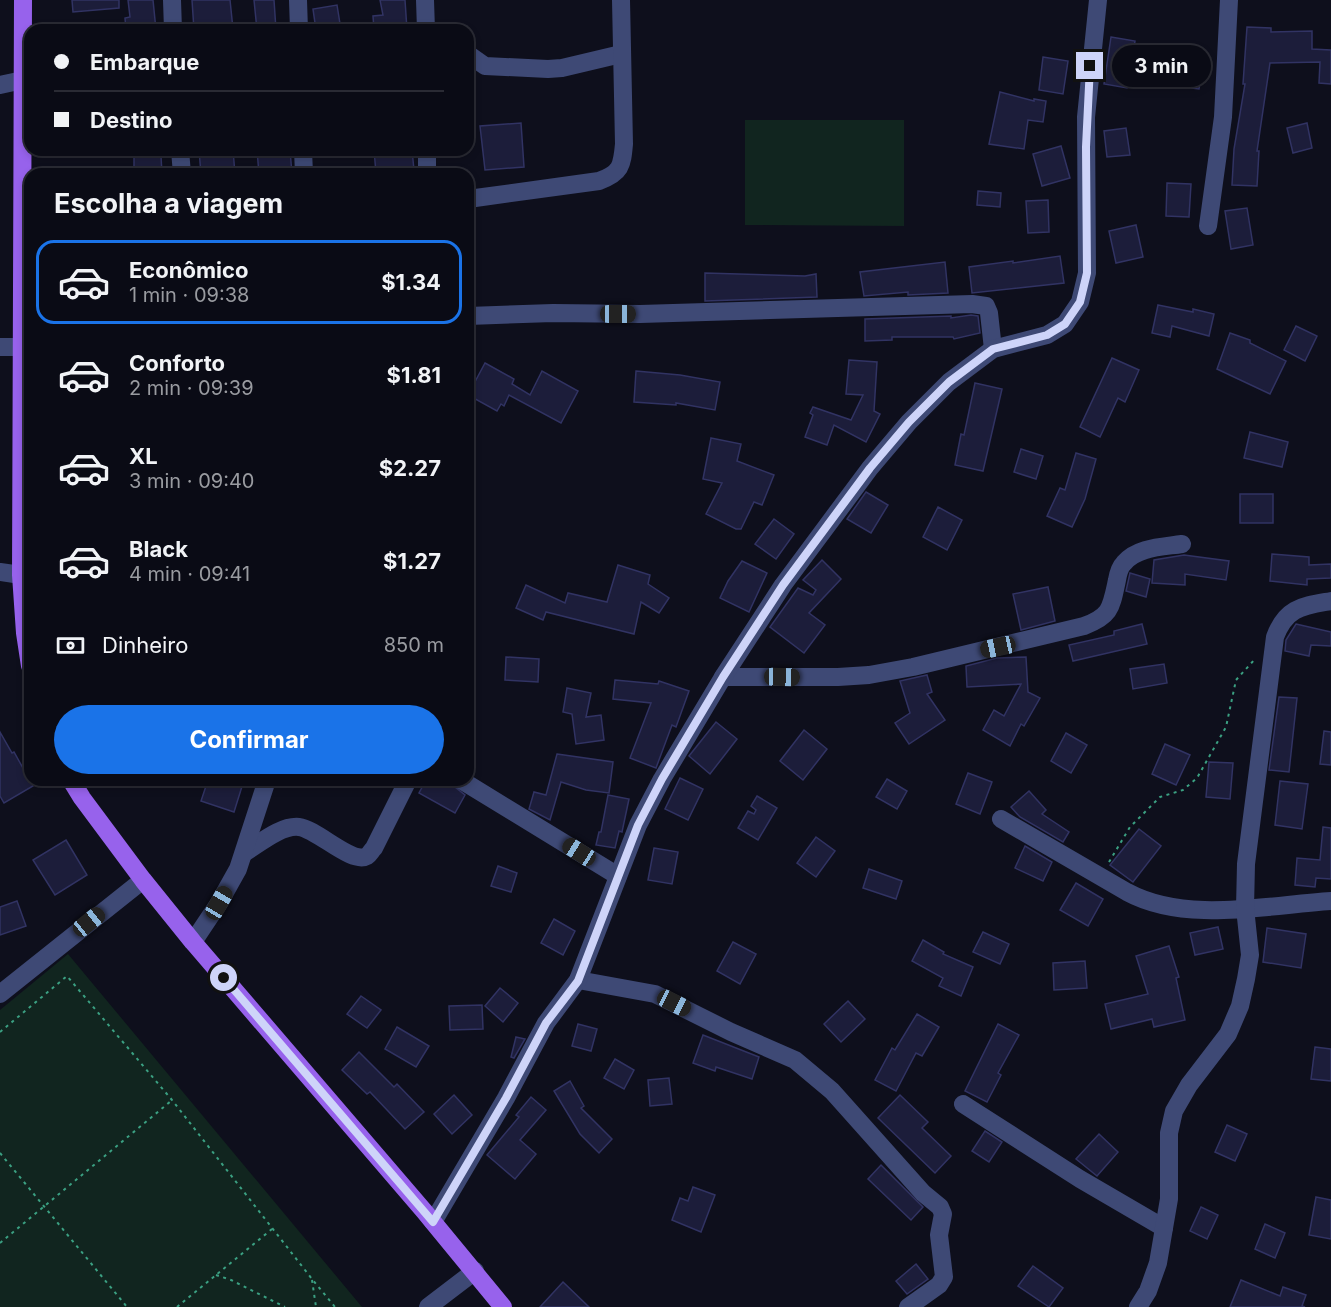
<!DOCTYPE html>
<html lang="pt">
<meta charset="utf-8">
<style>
:root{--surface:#0a0b15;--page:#13141e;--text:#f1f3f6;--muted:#999ba0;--line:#2a2b34;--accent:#1a73e8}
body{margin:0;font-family:Inter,sans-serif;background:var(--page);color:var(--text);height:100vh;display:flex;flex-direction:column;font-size:22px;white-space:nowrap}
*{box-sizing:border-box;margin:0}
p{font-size:20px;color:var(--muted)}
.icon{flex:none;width:33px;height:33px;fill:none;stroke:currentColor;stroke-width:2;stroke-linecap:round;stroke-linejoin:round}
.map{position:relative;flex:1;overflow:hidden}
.drawer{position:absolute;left:24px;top:168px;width:450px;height:618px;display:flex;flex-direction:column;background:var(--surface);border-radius:18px;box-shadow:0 3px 9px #0003,0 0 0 2px var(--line)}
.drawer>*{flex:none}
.hud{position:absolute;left:24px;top:24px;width:450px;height:132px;border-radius:18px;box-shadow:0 3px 9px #0003,0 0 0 2px var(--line);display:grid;align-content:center;height:132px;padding:0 30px;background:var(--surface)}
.end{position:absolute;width:27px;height:27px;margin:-14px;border:8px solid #ced4f9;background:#111;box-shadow:0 0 0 3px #111}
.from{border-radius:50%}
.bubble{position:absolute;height:42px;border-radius:21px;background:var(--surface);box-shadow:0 3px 9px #0003,0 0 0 2px var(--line);font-size:20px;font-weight:700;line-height:42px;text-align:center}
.car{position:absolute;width:18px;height:36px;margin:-18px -9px;border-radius:8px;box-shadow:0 0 4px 2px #0007;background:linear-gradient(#222 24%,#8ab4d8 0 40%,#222 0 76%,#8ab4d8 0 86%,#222 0)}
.hud b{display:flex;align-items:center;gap:21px;height:57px;font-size:22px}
.hud b+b{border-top:2px solid var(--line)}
.hud i{width:15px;height:15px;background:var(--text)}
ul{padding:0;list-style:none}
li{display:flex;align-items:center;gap:18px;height:84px;margin:0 12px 9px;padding:0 18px;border:3px solid transparent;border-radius:18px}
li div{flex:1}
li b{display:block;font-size:22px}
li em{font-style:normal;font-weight:700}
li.selected{border-color:var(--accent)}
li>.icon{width:54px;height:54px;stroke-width:1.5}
h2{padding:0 30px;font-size:27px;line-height:72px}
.pay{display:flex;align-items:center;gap:15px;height:66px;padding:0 30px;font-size:22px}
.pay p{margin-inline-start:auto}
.cta{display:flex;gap:12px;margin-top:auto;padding:12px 30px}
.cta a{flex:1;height:69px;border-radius:36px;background:var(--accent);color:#fff;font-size:24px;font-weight:700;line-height:69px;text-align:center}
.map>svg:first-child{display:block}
.green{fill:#11251f}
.building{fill:#1c1d3a;stroke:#313363;stroke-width:1.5}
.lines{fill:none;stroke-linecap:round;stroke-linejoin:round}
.path{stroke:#3ba082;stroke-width:2;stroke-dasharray:3 4.5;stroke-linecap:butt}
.minor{stroke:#3e4975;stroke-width:18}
.major{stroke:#9762ec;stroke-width:18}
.route{stroke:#ced4f9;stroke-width:8}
</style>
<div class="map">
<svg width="1331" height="1307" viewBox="0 0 1331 1307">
<rect width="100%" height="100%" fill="#0e0f1c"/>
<!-- green -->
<g class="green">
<polygon points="745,120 904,120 904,226 745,225"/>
<polygon points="68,954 362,1307 0,1307 0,1010"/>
</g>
<!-- building -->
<g class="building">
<polygon points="72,0 119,0 119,8 73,12"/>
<polygon points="128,0 153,0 156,30 126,30 125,18 130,17"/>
<polygon points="192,0 230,0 233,29 194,30"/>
<polygon points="254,0 274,0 276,30 257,30"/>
<polygon points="380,0 405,0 407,30 374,30 373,16 383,15"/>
<polygon points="337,5 341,30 316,30 313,9"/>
<polygon points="1247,27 1271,28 1271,32 1312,31 1312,49 1331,50 1331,84 1319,83 1320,62 1270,63 1257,151 1259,151 1257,186 1232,185 1234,149 1245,84 1243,84"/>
<polygon points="1111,37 1135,41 1127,88 1104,84"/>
<polygon points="1171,50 1204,54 1199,89 1167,85"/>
<polygon points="1043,57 1068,61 1063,94 1039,90"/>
<polygon points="1000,92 1034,101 1034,99 1046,101 1043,122 1028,120 1024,149 989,144"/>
<polygon points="521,123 524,167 485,170 480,126"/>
<polygon points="1307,123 1312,148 1293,153 1287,128"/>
<polygon points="1126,128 1130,155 1107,157 1104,131"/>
<polygon points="1061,146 1070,178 1042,186 1033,154"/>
<polygon points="199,150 233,150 235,174 201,174"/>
<polygon points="257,150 290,150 292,174 259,174"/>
<polygon points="374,150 412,150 414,170 376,173"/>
<polygon points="161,156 162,174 134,174 134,157"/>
<polygon points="1167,183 1191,184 1189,217 1166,216"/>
<polygon points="978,191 1001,193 1000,207 977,205"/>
<polygon points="1048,200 1049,232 1028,233 1026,201"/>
<polygon points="1247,208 1253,245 1231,249 1225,211"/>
<polygon points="1136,225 1143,257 1116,263 1109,231"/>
<polygon points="1060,256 1064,283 972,293 969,267 1013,261 1013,263"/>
<polygon points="945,262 948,293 908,295 908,292 864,296 860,272"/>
<polygon points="705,273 805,276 816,274 817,297 705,301"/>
<polygon points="1158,305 1193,312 1193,309 1214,314 1209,336 1172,326 1170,337 1152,333"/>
<polygon points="971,315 978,316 980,333 954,339 953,337 892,337 892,340 865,341 865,319 951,316 951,318"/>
<polygon points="1296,326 1317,336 1305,361 1284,350"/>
<polygon points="1230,333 1250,340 1250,343 1286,361 1270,394 1217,369"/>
<polygon points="1112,358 1139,370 1125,402 1118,398 1100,437 1080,427"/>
<polygon points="849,360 877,362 874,411 880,414 866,442 834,425 827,445 805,437 813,415 810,413 813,407 851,420 863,395 846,394"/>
<polygon points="485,363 514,379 512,384 530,395 542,371 578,391 561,423 509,395 504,406 501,404 497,411 468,395"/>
<polygon points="636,371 680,375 720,382 715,410 676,403 676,405 634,402"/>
<polygon points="975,383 1002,389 983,471 955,465 961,434 964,435"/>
<polygon points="1250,432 1288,442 1282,467 1244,458"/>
<polygon points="711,438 741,444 737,461 774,475 762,505 754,502 741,529 736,529 706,514 722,483 703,479"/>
<polygon points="1021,449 1043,456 1036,479 1014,472"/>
<polygon points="1076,453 1096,459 1085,499 1072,527 1047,516 1060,488 1065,490"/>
<polygon points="866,492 888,505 871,533 847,519"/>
<rect x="1240" y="494" width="33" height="29"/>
<polygon points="938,507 962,520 947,550 923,537"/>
<polygon points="774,519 794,534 776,559 755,544"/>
<polygon points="1272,554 1309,557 1309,565 1331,564 1331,578 1307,579 1307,585 1270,581"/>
<polygon points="1184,555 1229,561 1226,580 1185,574 1185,585 1152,583 1154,560"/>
<polygon points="822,560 841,579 809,613 825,625 804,653 770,627 798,588 813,595 816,590 803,580"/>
<polygon points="742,561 767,573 749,612 720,598 728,581"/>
<polygon points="618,565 650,575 648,584 669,598 659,613 641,602 634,634 546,612 543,620 516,608 526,585 565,603 568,593 607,602"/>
<polygon points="1130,573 1150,579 1146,597 1126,591"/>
<polygon points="1048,587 1055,621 1021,630 1013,594"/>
<polygon points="1142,624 1147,644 1073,661 1069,645 1114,635 1114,631"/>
<polygon points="1296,624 1331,632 1331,646 1311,645 1309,656 1285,651 1286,640"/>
<polygon points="506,657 539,659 538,682 505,680"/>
<polygon points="1026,657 1028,692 1040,698 1024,726 1021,724 1010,746 983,730 994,710 1004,716 1021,684 967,687 966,666 997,658"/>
<polygon points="1164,664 1167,683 1133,689 1130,669"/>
<polygon points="927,675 932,692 927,694 945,720 909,744 895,723 910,713 900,681"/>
<polygon points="615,680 658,684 659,681 689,691 676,727 672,725 656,768 630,758 651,703 613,699"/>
<polygon points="567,688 591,693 586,717 601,715 604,740 576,744 572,714 563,712"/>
<polygon points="1279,697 1297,698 1289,772 1269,770"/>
<polygon points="716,722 737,739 710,774 689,756"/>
<polygon points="804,730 827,749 803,780 780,761"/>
<polygon points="1324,731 1331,732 1331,765 1320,764"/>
<polygon points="0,732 12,753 14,752 33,786 4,803 0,796"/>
<polygon points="1066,733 1087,745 1071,773 1051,761"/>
<polygon points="1165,744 1190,755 1176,785 1152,774"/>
<polygon points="557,754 613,762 609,793 586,790 561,782 550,820 529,809 534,792 546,795"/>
<polygon points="1209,762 1233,763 1230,799 1206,797"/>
<polygon points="968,773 992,782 980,814 956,804"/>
<polygon points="680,778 703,789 688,820 665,809"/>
<polygon points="887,779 907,791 897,809 876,797"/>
<polygon points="208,780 244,780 234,812 201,801"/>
<polygon points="426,780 446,780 465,795 455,813 419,793"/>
<polygon points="1280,781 1308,784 1302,829 1275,825"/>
<polygon points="1029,791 1046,810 1042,814 1069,832 1063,842 1020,817 1011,807"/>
<polygon points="608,795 629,799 622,832 619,831 615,848 596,845 599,832 601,832"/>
<polygon points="757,796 777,808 758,840 738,828 748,811 754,814 756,810 751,806"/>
<polygon points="1323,827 1331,828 1331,879 1316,878 1315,887 1295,885 1297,858 1320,860"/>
<polygon points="1139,829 1161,846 1133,882 1110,865"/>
<polygon points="816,837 835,851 816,877 797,863"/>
<polygon points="66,840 87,875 55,895 33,860"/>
<polygon points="1025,846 1052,862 1043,881 1015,868"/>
<polygon points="654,848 678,852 672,884 648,880"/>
<polygon points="498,866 517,873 511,892 491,886"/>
<polygon points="869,869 902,881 896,899 863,888"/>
<polygon points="1076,883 1103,899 1088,926 1060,910"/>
<polygon points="17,901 26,926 0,935 0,907"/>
<polygon points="554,919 575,931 563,955 541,943"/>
<polygon points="1218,927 1223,949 1195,955 1190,933"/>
<polygon points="1267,928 1306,934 1301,968 1263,962"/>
<polygon points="983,932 1009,944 1000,964 973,952"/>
<polygon points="923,940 944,952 943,954 973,967 961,996 939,986 943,978 912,961"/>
<polygon points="733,942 756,954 740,984 717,971"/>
<polygon points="1169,946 1179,977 1176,978 1185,1020 1154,1027 1152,1019 1111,1029 1105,1004 1148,994 1136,956"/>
<polygon points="1085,961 1087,988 1054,990 1053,963"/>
<polygon points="500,988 518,1003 503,1022 485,1006"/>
<polygon points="361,996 381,1010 367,1028 347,1014"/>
<polygon points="848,1001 865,1019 841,1042 824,1024"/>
<polygon points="482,1005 483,1029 450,1030 449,1006"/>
<polygon points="917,1014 939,1027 922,1056 916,1053 896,1091 875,1080 892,1048 895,1050"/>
<polygon points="578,1024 597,1029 591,1051 572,1046"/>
<polygon points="998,1024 1019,1035 998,1073 1001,1075 987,1102 965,1091"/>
<polygon points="397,1027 429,1046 416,1067 385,1049"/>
<polygon points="703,1035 759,1057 752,1079 716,1067 715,1071 693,1063"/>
<polygon points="516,1037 525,1039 514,1058 511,1057"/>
<polygon points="1315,1047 1331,1049 1331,1081 1311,1079"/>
<polygon points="359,1052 394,1087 397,1084 424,1112 405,1129 370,1092 367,1094 342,1070"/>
<polygon points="615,1059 634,1070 624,1089 604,1078"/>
<polygon points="669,1078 672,1104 650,1106 648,1080"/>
<polygon points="570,1081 584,1106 581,1108 612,1139 599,1153 580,1134 554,1091"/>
<polygon points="454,1095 472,1115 452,1134 434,1114"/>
<polygon points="900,1095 928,1122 922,1128 951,1156 935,1173 878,1118"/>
<polygon points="531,1097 546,1110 520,1140 536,1154 515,1179 487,1155 519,1117 516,1115"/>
<polygon points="1227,1125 1247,1134 1235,1161 1215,1152"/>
<polygon points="985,1131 1002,1142 989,1162 972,1151"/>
<polygon points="1099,1134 1118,1152 1097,1176 1076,1159"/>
<polygon points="881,1165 923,1207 911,1220 868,1179"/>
<polygon points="693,1187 715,1195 701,1232 672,1220 680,1198 688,1201"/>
<polygon points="1316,1197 1331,1200 1331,1239 1309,1235"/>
<polygon points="1201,1207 1218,1215 1207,1239 1190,1231"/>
<polygon points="1265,1224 1285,1233 1275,1258 1255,1249"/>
<polygon points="916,1264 928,1279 907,1294 896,1281"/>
<polygon points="1033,1266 1063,1288 1049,1307 1018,1286"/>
<polygon points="1241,1280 1280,1296 1283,1287 1306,1295 1302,1306 1305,1307 1230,1307"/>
<polygon points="563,1282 589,1307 540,1307"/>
</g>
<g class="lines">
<!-- path -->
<g class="path">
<polyline points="1109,862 1130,827 1160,797 1183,790 1197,778 1226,727 1236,680 1255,659"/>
<polyline points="0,1032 67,976 172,1100 312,1279 335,1307"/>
<polyline points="0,1153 127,1307"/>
<polyline points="0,1243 171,1101"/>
<polyline points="216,1275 231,1280 285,1307"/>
<polyline points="312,1280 316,1307"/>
<polyline points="177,1307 272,1229"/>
</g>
<!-- minor -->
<g class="minor">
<polyline points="172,0 173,30"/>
<polyline points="298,0 299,30"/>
<polyline points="425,0 426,30"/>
<polyline points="468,54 485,66 548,69 562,68 621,54"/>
<polyline points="0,85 23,80"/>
<polyline points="180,150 182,174"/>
<polyline points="303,150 304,174"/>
<polyline points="427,150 427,174"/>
<path d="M468,199l131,-18c22,-8 23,-15 25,-37l-3,-144"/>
<polyline points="1208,226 1223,117 1229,0"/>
<polyline points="468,316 553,313 640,314 972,304 986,306 989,313 993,349"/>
<polyline points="0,347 22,347"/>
<polyline points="0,572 21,575"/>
<path d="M723,677h115l31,-2 44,-8 171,-41c27,-10 27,-18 33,-46 1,-6 3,-13 7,-17 13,-16 39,-16 58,-19"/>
<polyline points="461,780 618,876"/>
<path d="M1001,819l126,73c59,32 140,13 204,9"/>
<path d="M244,853c15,-9 37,-28 55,-26 18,2 53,38 68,29 3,-2 4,-5 7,-8l34,-68"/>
<polyline points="193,942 219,903 238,869 267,780"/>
<polyline points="578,980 655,994 731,1032 795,1060 832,1091 923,1193 940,1207 943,1214 939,1235 944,1277 939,1285 908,1307"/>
<polyline points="0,994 143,880"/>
<polyline points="963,1104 1080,1179 1164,1228"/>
<polyline points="433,1222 506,1098 546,1023 578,980 638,825 662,779 723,677 783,585 870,468 909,422 949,382 993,349 1047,335 1065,324 1080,302 1087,273 1086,117 1098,0"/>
<polyline points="428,1307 475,1271"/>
<path d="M1138,1307l10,-16 10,-28 6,-35 5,-29v-66l5,-22 15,-26 39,-51 12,-28 6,-27 4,-24 -5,-47 1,-44 29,-227c11,-30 28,-31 56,-36"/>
</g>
<!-- major -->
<g class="major">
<polyline points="23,0 21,575 25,633 30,666"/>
<polyline points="71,780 82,798 143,880 193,942 424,1211 503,1307"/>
</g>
</g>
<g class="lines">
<!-- route -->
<polyline class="route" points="224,978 433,1222 506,1098 546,1023 578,981 638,825 662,779 723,677 783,585 870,468 909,422 949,382 993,349 1047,335 1065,324 1080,302 1087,273 1086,147 1090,66"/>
</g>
</svg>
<i class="end from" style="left:224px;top:978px"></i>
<i class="end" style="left:1090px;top:66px"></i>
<div class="bubble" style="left:1112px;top:45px;width:99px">3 min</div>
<i class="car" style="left:618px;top:314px;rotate:90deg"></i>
<i class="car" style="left:998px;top:647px;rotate:258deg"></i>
<i class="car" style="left:782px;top:677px;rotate:91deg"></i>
<i class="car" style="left:579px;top:852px;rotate:302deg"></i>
<i class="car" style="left:219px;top:903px;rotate:30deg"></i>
<i class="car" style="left:89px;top:922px;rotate:51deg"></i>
<i class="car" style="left:674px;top:1003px;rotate:117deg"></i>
<div class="hud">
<b><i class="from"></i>Embarque</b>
<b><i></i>Destino</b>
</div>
<section class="drawer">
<h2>Escolha a viagem</h2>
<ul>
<li class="selected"><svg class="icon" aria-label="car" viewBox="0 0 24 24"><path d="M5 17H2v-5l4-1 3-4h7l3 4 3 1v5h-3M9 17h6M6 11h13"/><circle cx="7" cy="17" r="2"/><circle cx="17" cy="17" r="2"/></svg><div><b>Econômico</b><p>1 min · 09:38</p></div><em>$1.34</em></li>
<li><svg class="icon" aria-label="car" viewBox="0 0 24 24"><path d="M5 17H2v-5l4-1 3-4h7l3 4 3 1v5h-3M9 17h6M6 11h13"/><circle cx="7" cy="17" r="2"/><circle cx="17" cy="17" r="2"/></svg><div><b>Conforto</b><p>2 min · 09:39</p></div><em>$1.81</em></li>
<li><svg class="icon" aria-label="car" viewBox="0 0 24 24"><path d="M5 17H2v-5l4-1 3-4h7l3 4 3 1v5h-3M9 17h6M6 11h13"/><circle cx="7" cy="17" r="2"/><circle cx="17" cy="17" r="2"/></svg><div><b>XL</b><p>3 min · 09:40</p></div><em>$2.27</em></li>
<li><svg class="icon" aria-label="car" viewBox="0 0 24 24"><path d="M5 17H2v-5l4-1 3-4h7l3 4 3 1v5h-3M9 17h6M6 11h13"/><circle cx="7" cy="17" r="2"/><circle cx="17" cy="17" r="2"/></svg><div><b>Black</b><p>4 min · 09:41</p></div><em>$1.27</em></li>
</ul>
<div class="pay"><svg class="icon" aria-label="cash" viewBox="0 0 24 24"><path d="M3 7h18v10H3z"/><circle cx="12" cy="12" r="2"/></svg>Dinheiro<p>850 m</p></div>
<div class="cta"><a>Confirmar</a></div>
</section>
</div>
